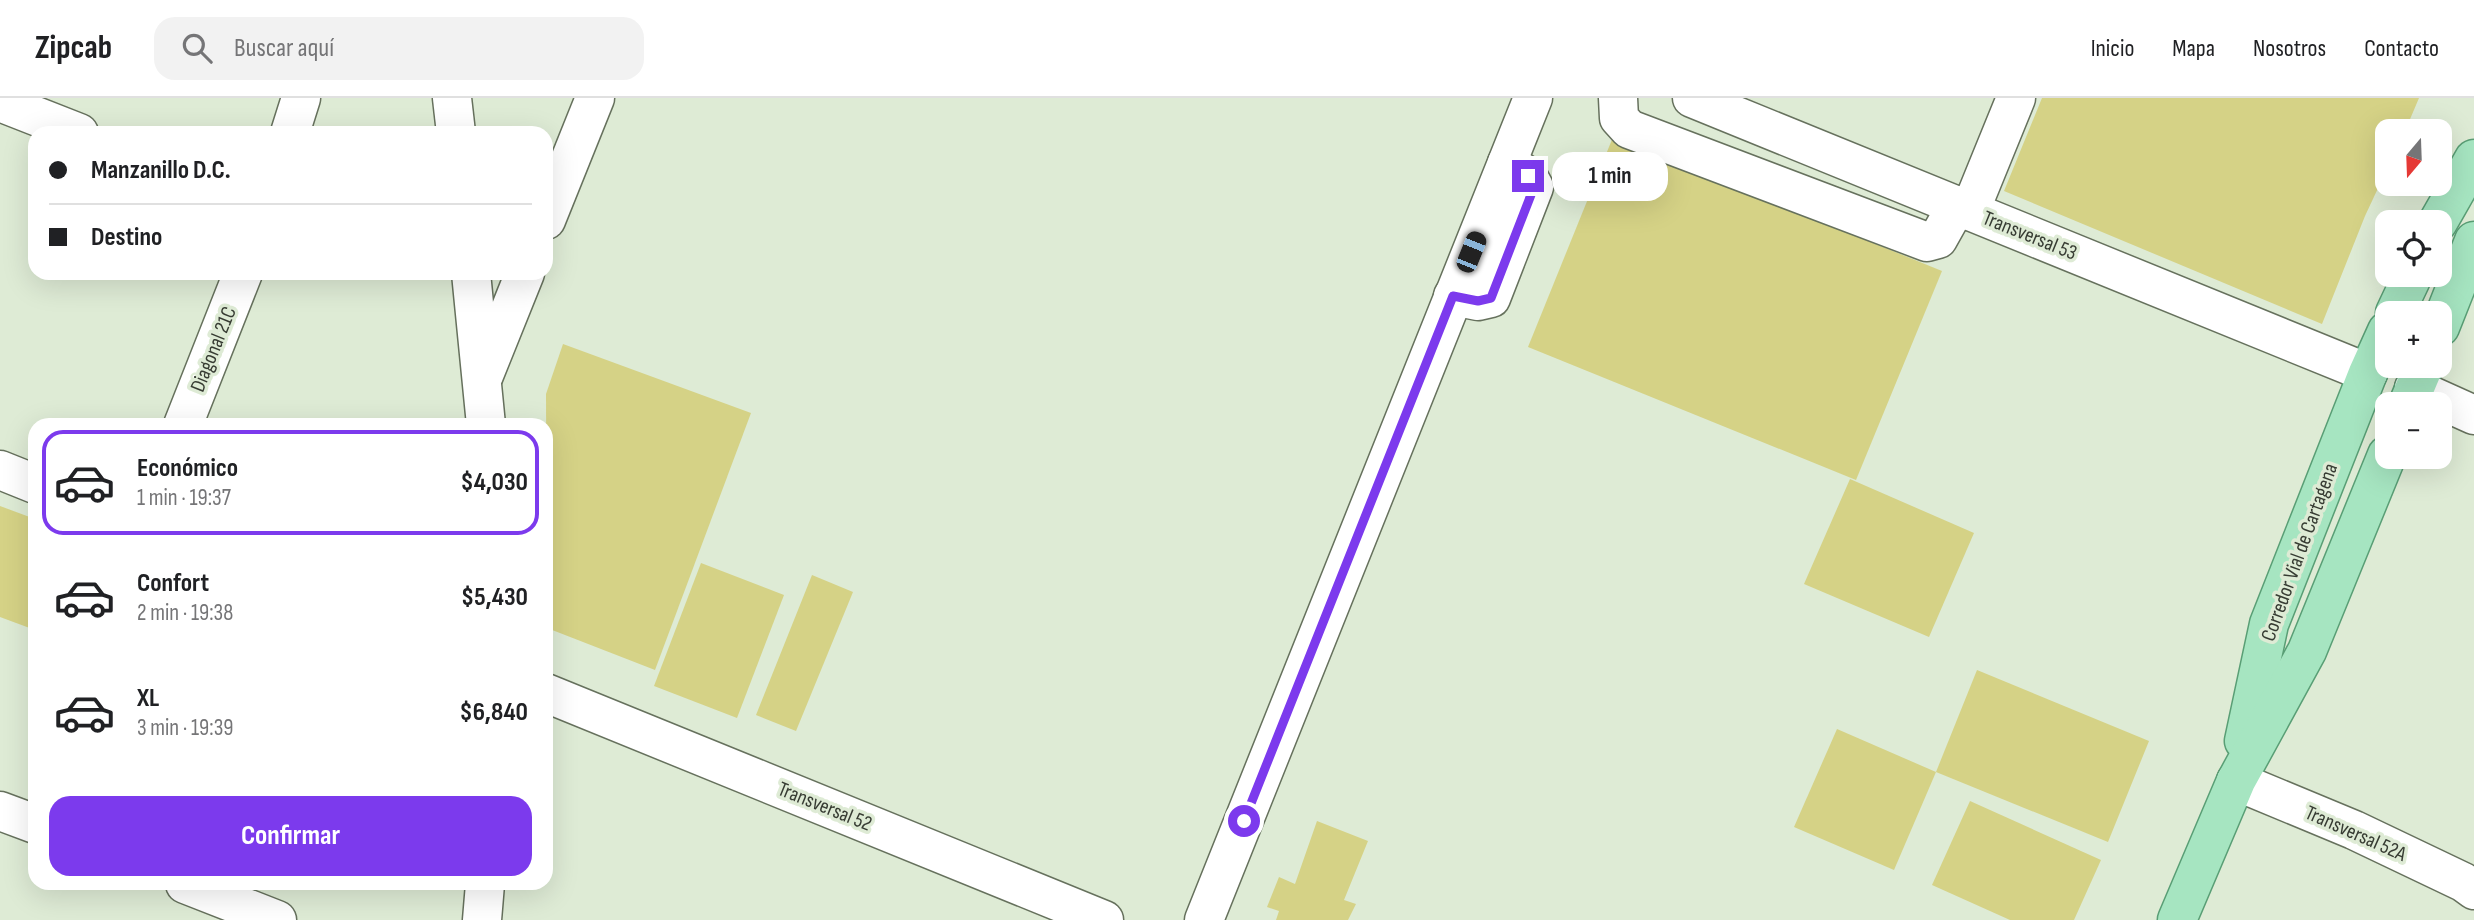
<!DOCTYPE html>
<html lang="es">
<meta charset="utf-8">
<style>
:root{--surface:#fff;--page:#f2f2f2;--text:#202124;--muted:#757577;--line:#e0e0e0;--accent:#7c3aed}
body{margin:0;font-family:"Sofia Sans Condensed",sans-serif;background:var(--page);color:var(--text);height:100vh;display:flex;flex-direction:column;font-size:26px;white-space:nowrap}
*{box-sizing:border-box;margin:0}
p{font-size:23px;color:var(--muted)}
.icon{flex:none;width:38px;height:38px;fill:none;stroke:currentColor;stroke-width:2;stroke-linecap:round;stroke-linejoin:round}
.map{position:relative;flex:1;overflow:hidden}
.details{position:absolute;left:28px;top:320px;width:525px;height:472px;display:flex;flex-direction:column;background:var(--surface);border-radius:21px;box-shadow:0 7px 28px #0002}
.details>*{flex:none}
.guide{position:absolute;left:28px;top:28px;width:525px;height:154px;border-radius:21px;box-shadow:0 7px 28px #0002;display:grid;align-content:center;height:154px;padding:0 21px;background:var(--surface)}
.needle{width:46px;rotate:199deg}
.tools{position:absolute;left:2375px;top:21px;display:grid;gap:14px}
.tools a{display:grid;place-items:center;width:77px;height:77px;border-radius:14px;background:var(--surface);box-shadow:0 7px 28px #0002;font-size:35px}
.end{position:absolute;width:32px;height:32px;margin:-16px;border:9px solid #7c3aed;background:#fff;box-shadow:0 0 0 4px #fff}
.from{border-radius:50%}
.bubble{position:absolute;height:49px;border-radius:21px;background:var(--surface);box-shadow:0 7px 28px #0002;font-size:23px;font-weight:700;line-height:49px;text-align:center}
.car{position:absolute;width:21px;height:42px;margin:-21px -10px;border-radius:9px;box-shadow:0 0 5px 2px #0007;background:linear-gradient(#222 24%,#8ab4d8 0 40%,#222 0 76%,#8ab4d8 0 86%,#222 0)}
.guide b{display:flex;align-items:center;gap:24px;height:66px;font-size:26px}
.guide b+b{border-top:2px solid var(--line)}
.guide i{width:18px;height:18px;background:var(--text)}
ul{padding:12px 0 0;list-style:none}
li{display:flex;align-items:center;gap:21px;height:105px;margin:0 14px 10px;padding:0 7px;border:4px solid transparent;border-radius:21px}
li div{flex:1}
li b{display:block;font-size:26px}
li em{font-style:normal;font-weight:700}
li.current{border-color:var(--accent)}
li>.icon{width:63px;height:63px;stroke-width:1.5}
.primary-button{display:flex;gap:14px;margin-top:auto;padding:14px 21px}
.primary-button a{flex:1;height:80px;border-radius:21px;background:var(--accent);color:#fff;font-size:28px;font-weight:700;line-height:80px;text-align:center}
header{display:flex;align-items:center;gap:42px;box-sizing:border-box;height:98px;padding:0 35px;background:var(--surface);border-bottom:2px solid var(--line)}
header strong{font-size:33px}
nav{display:flex;gap:38px;margin-inline-start:auto;font-size:24px}
.search{width:490px;height:63px;background:var(--page);display:flex;align-items:center;gap:18px;box-sizing:border-box;padding:0 24px;border-radius:21px;color:var(--muted);font-size:26px}
.map>svg:first-child{display:block}
.building{fill:#d5d286}
.lines{fill:none;stroke-linecap:round;stroke-linejoin:round}
.minor-casing{stroke:#66715d;stroke-width:41}
.major-casing{stroke:#599e75;stroke-width:41}
.minor{stroke:#fff;stroke-width:38}
.major{stroke:#a6e5c1;stroke-width:38}
.route{stroke:#7c3aed;stroke-width:9}
.labels{text-anchor:middle;stroke-width:7;stroke-linejoin:round;paint-order:stroke}
.street-label{font-size:21px;fill:#373c33;stroke:#deebd5}
</style>
<header>
<strong>Zipcab</strong>
<div class="search"><svg class="icon" aria-label="search" viewBox="0 0 24 24"><circle cx="10" cy="10" r="6"/><path d="M15 15l6 6"/></svg>Buscar aquí</div>
<nav><a>Inicio</a><a>Mapa</a><a>Nosotros</a><a>Contacto</a></nav>
</header>
<div class="map">
<svg width="2474" height="822" viewBox="0 0 2474 822">
<rect width="100%" height="100%" fill="#deebd5"/>
<!-- building -->
<g class="building">
<polygon points="2042,0 2419,0 2405,33 2387,33 2387,71 2365,118 2322,226 2004,93"/>
<polygon points="1613,39 1942,173 1856,382 1528,249"/>
<polygon points="563,246 751,315 655,572 547,530 546,296"/>
<polygon points="1850,381 1974,435 1929,539 1804,486"/>
<polygon points="0,408 35,421 35,532 0,519"/>
<polygon points="701,465 784,497 737,620 654,588"/>
<polygon points="812,477 853,494 796,633 756,617"/>
<polygon points="1977,572 2149,643 2108,744 1936,674"/>
<polygon points="1837,631 1936,674 1894,772 1794,729"/>
<polygon points="1970,703 2101,762 2074,822 2010,822 1932,787"/>
<polygon points="1317,723 1368,743 1344,802 1356,806 1348,822 1276,822 1279,813 1267,809 1279,779 1295,786"/>
</g>
<g class="lines">
<defs>
<g id="minor">
<polyline points="452,0 456,35"/>
<polyline points="1618,0 1619,20 1629,31 1927,144 1938,141 1957,107"/>
<polyline points="1692,0 2368,275"/>
<polyline points="0,4 79,35"/>
<polyline points="290,35 301,0"/>
<polyline points="1970,113 2016,0"/>
<polyline points="546,122 595,0"/>
<polyline points="471,175 486,327"/>
<polyline points="1453,198 1478,203 1491,200 1534,89 1528,78 1507,65"/>
<polyline points="484,277 525,175"/>
<polyline points="2414,290 2474,317"/>
<polyline points="183,327 243,175"/>
<polyline points="0,372 35,386"/>
<polyline points="546,595 1104,822"/>
<polyline points="2236,683 2354,732 2463,784 2474,792"/>
<polyline points="0,713 35,726"/>
<polyline points="185,786 277,822"/>
<polyline points="482,822 485,786"/>
<polyline points="1204,822 1533,0"/>
</g>
<g id="major">
<polyline points="2438,124 2474,61"/>
<polyline points="2395,215 2413,177"/>
<polyline points="2440,229 2474,143"/>
<polyline points="2408,306 2424,268"/>
<polyline points="2244,643 2269,526 2368,275 2387,233"/>
<polyline points="2177,822 2236,683 2307,553 2387,357"/>
</g>
</defs>
<!-- minor casing -->
<use href="#minor" class="minor-casing"/>
<!-- major casing -->
<use href="#major" class="major-casing"/>
<!-- minor -->
<use href="#minor" class="minor"/>
<!-- major -->
<use href="#major" class="major"/>
</g>
<g class="lines">
<!-- route -->
<polyline class="route" points="1244,723 1453,198 1478,203 1491,200 1534,89 1528,78"/>
</g>
<g class="labels">
<!-- street labels -->
<g class="street-label">
<text transform="translate(2030 137) rotate(22)" y="7">Transversal 53</text>
<text transform="translate(213 251) rotate(-68)" y="7">Diagonal 21C</text>
<text transform="translate(2299 454) rotate(-70)" y="7">Corredor Vial de Cartagena</text>
<text transform="translate(825 708) rotate(22)" y="7">Transversal 52</text>
<text transform="translate(2356 735) rotate(24)" y="7">Transversal 52A</text>
</g>
</g>
</svg>
<div class="tools">
<a><svg class="needle" viewBox="-14 -14 28 28"><path d="M0-13l5 13h-10z" fill="#e53935"/><path d="M0 13l5-13h-10z" fill="#757577"/></svg></a>
<a><svg class="icon" aria-label="locate" viewBox="0 0 24 24"><circle cx="12" cy="12" r="6"/><path d="M12 2v4M12 18v4M2 12h4M18 12h4"/></svg></a>
<a>+</a>
<a>−</a>
</div>
<i class="end from" style="left:1244px;top:723px"></i>
<i class="end" style="left:1528px;top:78px"></i>
<div class="bubble" style="left:1552px;top:54px;width:116px">1 min</div>
<i class="car" style="left:1471px;top:154px;rotate:22deg"></i>
<div class="guide">
<b><i class="from"></i>Manzanillo D.C.</b>
<b><i></i>Destino</b>
</div>
<section class="details">
<ul>
<li class="current"><svg class="icon" aria-label="car" viewBox="0 0 24 24"><path d="M5 17H2v-5l4-1 3-4h7l3 4 3 1v5h-3M9 17h6M6 11h13"/><circle cx="7" cy="17" r="2"/><circle cx="17" cy="17" r="2"/></svg><div><b>Económico</b><p>1 min · 19:37</p></div><em>$4,030</em></li>
<li><svg class="icon" aria-label="car" viewBox="0 0 24 24"><path d="M5 17H2v-5l4-1 3-4h7l3 4 3 1v5h-3M9 17h6M6 11h13"/><circle cx="7" cy="17" r="2"/><circle cx="17" cy="17" r="2"/></svg><div><b>Confort</b><p>2 min · 19:38</p></div><em>$5,430</em></li>
<li><svg class="icon" aria-label="car" viewBox="0 0 24 24"><path d="M5 17H2v-5l4-1 3-4h7l3 4 3 1v5h-3M9 17h6M6 11h13"/><circle cx="7" cy="17" r="2"/><circle cx="17" cy="17" r="2"/></svg><div><b>XL</b><p>3 min · 19:39</p></div><em>$6,840</em></li>
</ul>
<div class="primary-button"><a>Confirmar</a></div>
</section>
</div>
